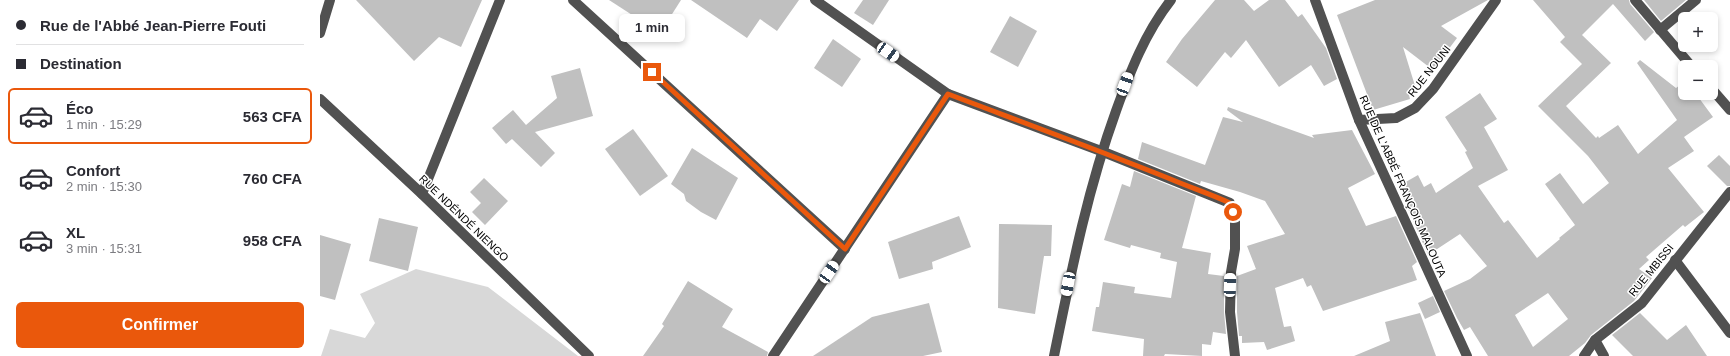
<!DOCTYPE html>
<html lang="fr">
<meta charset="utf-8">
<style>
:root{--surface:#fff;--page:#f2f2f3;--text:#2b2b33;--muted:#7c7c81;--line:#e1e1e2;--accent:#ea580c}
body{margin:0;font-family:Arial,sans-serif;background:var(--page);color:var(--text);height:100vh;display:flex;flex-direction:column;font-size:15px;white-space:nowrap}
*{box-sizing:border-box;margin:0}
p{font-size:13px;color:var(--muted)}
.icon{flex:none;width:22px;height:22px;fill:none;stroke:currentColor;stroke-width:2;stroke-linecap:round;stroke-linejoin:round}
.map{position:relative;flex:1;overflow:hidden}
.side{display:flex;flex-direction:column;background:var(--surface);width:320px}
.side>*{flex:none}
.banner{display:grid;align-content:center;height:88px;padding:0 16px;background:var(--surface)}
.buttons{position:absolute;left:1358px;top:12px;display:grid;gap:8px}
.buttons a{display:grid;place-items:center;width:40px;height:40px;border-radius:6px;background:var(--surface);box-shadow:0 2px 6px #0003;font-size:20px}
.end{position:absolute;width:18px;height:18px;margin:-9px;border:5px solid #ea580c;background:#fff;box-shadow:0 0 0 2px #fff}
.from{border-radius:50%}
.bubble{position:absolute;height:28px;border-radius:6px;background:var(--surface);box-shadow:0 2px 6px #0003;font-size:13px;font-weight:800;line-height:28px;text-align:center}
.car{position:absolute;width:12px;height:24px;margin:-12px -6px;border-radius:5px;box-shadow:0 0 3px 1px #0007;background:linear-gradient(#fff 24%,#345 0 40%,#fff 0 76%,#345 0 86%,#fff 0)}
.banner b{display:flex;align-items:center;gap:14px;height:38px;font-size:15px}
.banner b+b{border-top:1px solid var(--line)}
.banner i{width:10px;height:10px;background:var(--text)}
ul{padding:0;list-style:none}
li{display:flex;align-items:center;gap:12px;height:56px;margin:0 8px 6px;padding:0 8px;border:2px solid transparent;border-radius:6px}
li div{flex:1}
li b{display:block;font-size:15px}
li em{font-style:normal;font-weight:800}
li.active{border-color:var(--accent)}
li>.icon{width:36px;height:36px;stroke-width:1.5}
.primary-button{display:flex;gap:8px;margin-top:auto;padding:8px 16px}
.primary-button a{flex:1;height:46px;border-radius:6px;background:var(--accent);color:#fff;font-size:16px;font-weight:800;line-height:46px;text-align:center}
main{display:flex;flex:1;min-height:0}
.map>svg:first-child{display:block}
.green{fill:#d8d8d8}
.building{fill:#c0c0c0;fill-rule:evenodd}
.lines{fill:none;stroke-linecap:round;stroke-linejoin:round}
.minor{stroke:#515151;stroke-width:10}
.route{stroke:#ea580c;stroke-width:5}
.labels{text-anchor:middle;stroke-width:3;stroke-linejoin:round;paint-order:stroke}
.street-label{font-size:11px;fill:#000;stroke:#fff}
</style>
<main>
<section class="side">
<div class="banner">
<b><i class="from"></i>Rue de l'Abbé Jean-Pierre Fouti</b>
<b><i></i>Destination</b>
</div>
<ul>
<li class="active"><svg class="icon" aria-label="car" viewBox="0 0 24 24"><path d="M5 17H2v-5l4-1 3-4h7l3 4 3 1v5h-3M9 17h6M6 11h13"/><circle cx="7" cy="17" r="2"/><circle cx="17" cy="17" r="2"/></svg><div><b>Éco</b><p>1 min · 15:29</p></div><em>563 CFA</em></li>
<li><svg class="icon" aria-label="car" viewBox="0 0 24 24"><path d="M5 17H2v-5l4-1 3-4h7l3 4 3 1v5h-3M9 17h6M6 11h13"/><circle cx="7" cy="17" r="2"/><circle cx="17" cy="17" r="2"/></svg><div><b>Confort</b><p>2 min · 15:30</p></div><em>760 CFA</em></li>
<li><svg class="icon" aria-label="car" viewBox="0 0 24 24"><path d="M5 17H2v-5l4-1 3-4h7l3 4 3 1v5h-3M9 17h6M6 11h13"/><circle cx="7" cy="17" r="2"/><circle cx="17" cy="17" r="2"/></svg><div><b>XL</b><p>3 min · 15:31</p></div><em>958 CFA</em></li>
</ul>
<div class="primary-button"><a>Confirmer</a></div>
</section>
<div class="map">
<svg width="1410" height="356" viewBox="0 0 1410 356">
<rect width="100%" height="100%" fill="#fff"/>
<!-- green -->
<polygon class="green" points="96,269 168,287 258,356 1,356 10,329 45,338 55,323 40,294"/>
<!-- building -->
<g class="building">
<polygon points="36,0 162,0 141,47 119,37 94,61"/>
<polygon points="289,0 361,0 340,33"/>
<polygon points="371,0 479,0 457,31 440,19 427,38"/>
<polygon points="543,0 569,0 553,25 534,13"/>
<polygon points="895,0 924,0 934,11 949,0 965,0 978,17 982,14 1006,48 1017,79 1004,86 991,65 959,87 926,40 911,58 905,52 877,87 846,62 862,39"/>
<polygon points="1055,0 1168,0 1121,26 1137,38 1113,70 1083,47 1096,89 1088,91 1090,99 1053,110 1017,15"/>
<path d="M1213,0h96l1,4 24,28 -9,9 -32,-37 -31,31 29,28 -45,43 30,32 2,-2 1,2 19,-13 20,29 39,-34 -40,-57 3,-3 36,28 8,-6 1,11h7l4,7 3,-2 14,19 -29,20 10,14 -26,17 36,44 -19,15 -2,-2 -37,32 3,3 -10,9 13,9 -18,23 -43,34 -6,8 -16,13h-81l-18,-29 -6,3 -7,-12 -13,-27 26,-12 17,-13 -27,-32 -32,21 -25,-58 6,-3 -5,-11 14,-8 6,12 7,-4 5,10 37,-25 -8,-16 2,-1 -22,-34 35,-24 17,26 -13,8 24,43 -30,16 26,37 4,-3 29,38 23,-19 -1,-1 16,-13 -30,-41 15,-11 23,31 26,-21 -21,-27 -50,-50 44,-42 -22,-22 5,-5zM1228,293l20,26 -35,28 -18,-32z"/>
<polygon points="1324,0 1366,0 1341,21"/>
<polygon points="690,16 717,31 698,67 670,52"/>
<polygon points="513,39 541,59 522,87 494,68"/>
<polygon points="260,68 273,116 215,132 235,153 221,167 192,139 186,144 172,128 193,110 206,125 237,98 231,76"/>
<polygon points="908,107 994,138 992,135 1032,130 1055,174 1028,188 1046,226 1076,216 1097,262 1092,266 1097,280 1003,311 991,285 987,287 983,278 955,288 964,327 971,326 975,341 947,350 944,342 922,343 922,336 919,336 917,312 917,276 936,269 927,246 965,234 945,201 920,192 881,181 880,184 818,159 822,142 885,165 903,117 923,122 907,110"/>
<polygon points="313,129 348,176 320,196 285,149"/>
<polygon points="372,148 418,178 396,220 381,212 366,201 364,194 351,184"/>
<polygon points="1399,155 1410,166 1410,186 1407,186 1387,166"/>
<polygon points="814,171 876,196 862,248 891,253 888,274 904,276 904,312 906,334 893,332 891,345 882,344 882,356 845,354 844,356 823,356 824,339 772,331 776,307 779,307 783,282 815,287 814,293 851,298 857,262 840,258 841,253 811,245 810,248 784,240 802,184 810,187"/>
<polygon points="164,178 188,201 165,225 152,212 161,203 150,192"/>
<polygon points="639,216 651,247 612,262 613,269 579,279 568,242"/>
<polygon points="59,218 98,227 88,271 49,261"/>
<polygon points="679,224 732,225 731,256 724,256 715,314 678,308"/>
<polygon points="0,235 31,244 15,300 0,296"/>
<polygon points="368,281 413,309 402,327 448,352 447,356 323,356 344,326 342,324"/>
<polygon points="1113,296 1120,312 1105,319 1098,303"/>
<polygon points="609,303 622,352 603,356 493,356 552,317"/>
<polygon points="1100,313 1116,356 1034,356 1070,341 1065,322"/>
<polygon points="1320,313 1347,340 1366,325 1387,356 1313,356 1292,335"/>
</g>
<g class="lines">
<!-- minor -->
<g class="minor">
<polyline points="253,0 525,249"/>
<polyline points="495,0 628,94 781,151 910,203 915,221 915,249 911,272 910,312 915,356"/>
<polyline points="995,0 1039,120 1147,356"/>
<polyline points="1315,0 1372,67"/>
<polyline points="1340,30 1376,0"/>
<polyline points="0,33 10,0"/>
<polyline points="1391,88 1410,110"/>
<polyline points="0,99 102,194 269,356"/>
<polyline points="1039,120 1076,118 1095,108 1113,89 1176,0"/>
<polyline points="102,194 180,0"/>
<polyline points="1355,260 1410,333"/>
<polyline points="1275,340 1284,356"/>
<polyline points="453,356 628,94"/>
<path d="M734,356c17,-83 33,-165 62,-245 14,-39 29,-78 55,-111"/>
<polyline points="1264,356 1275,340 1322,303 1410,192"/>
</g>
</g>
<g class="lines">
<!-- route -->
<path class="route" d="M332,72l193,177 103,-155c74,28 147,55 220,84 21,9 42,16 62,25l3,9"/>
</g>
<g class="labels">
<!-- street labels -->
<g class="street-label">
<text transform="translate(1109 71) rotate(-52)" y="4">RUE NOUNI</text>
<text transform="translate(1083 186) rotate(66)" y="4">RUE DE L'ABBÉ FRANÇOIS MALOUTA</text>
<text transform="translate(144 218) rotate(44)" y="4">RUE NDÉNDÉ NIENGO</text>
<text transform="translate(1331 270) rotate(-51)" y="4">RUE MBISSI</text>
</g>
</g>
</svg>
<div class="buttons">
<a>+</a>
<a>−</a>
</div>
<i class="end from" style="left:913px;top:212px"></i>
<i class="end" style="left:332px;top:72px"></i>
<div class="bubble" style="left:299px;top:14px;width:66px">1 min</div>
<i class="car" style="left:568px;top:52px;rotate:125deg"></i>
<i class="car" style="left:805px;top:84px;rotate:20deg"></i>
<i class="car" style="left:509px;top:272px;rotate:34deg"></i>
<i class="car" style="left:748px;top:284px;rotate:191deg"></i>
<i class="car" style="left:910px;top:285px;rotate:2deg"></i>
</div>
</main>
